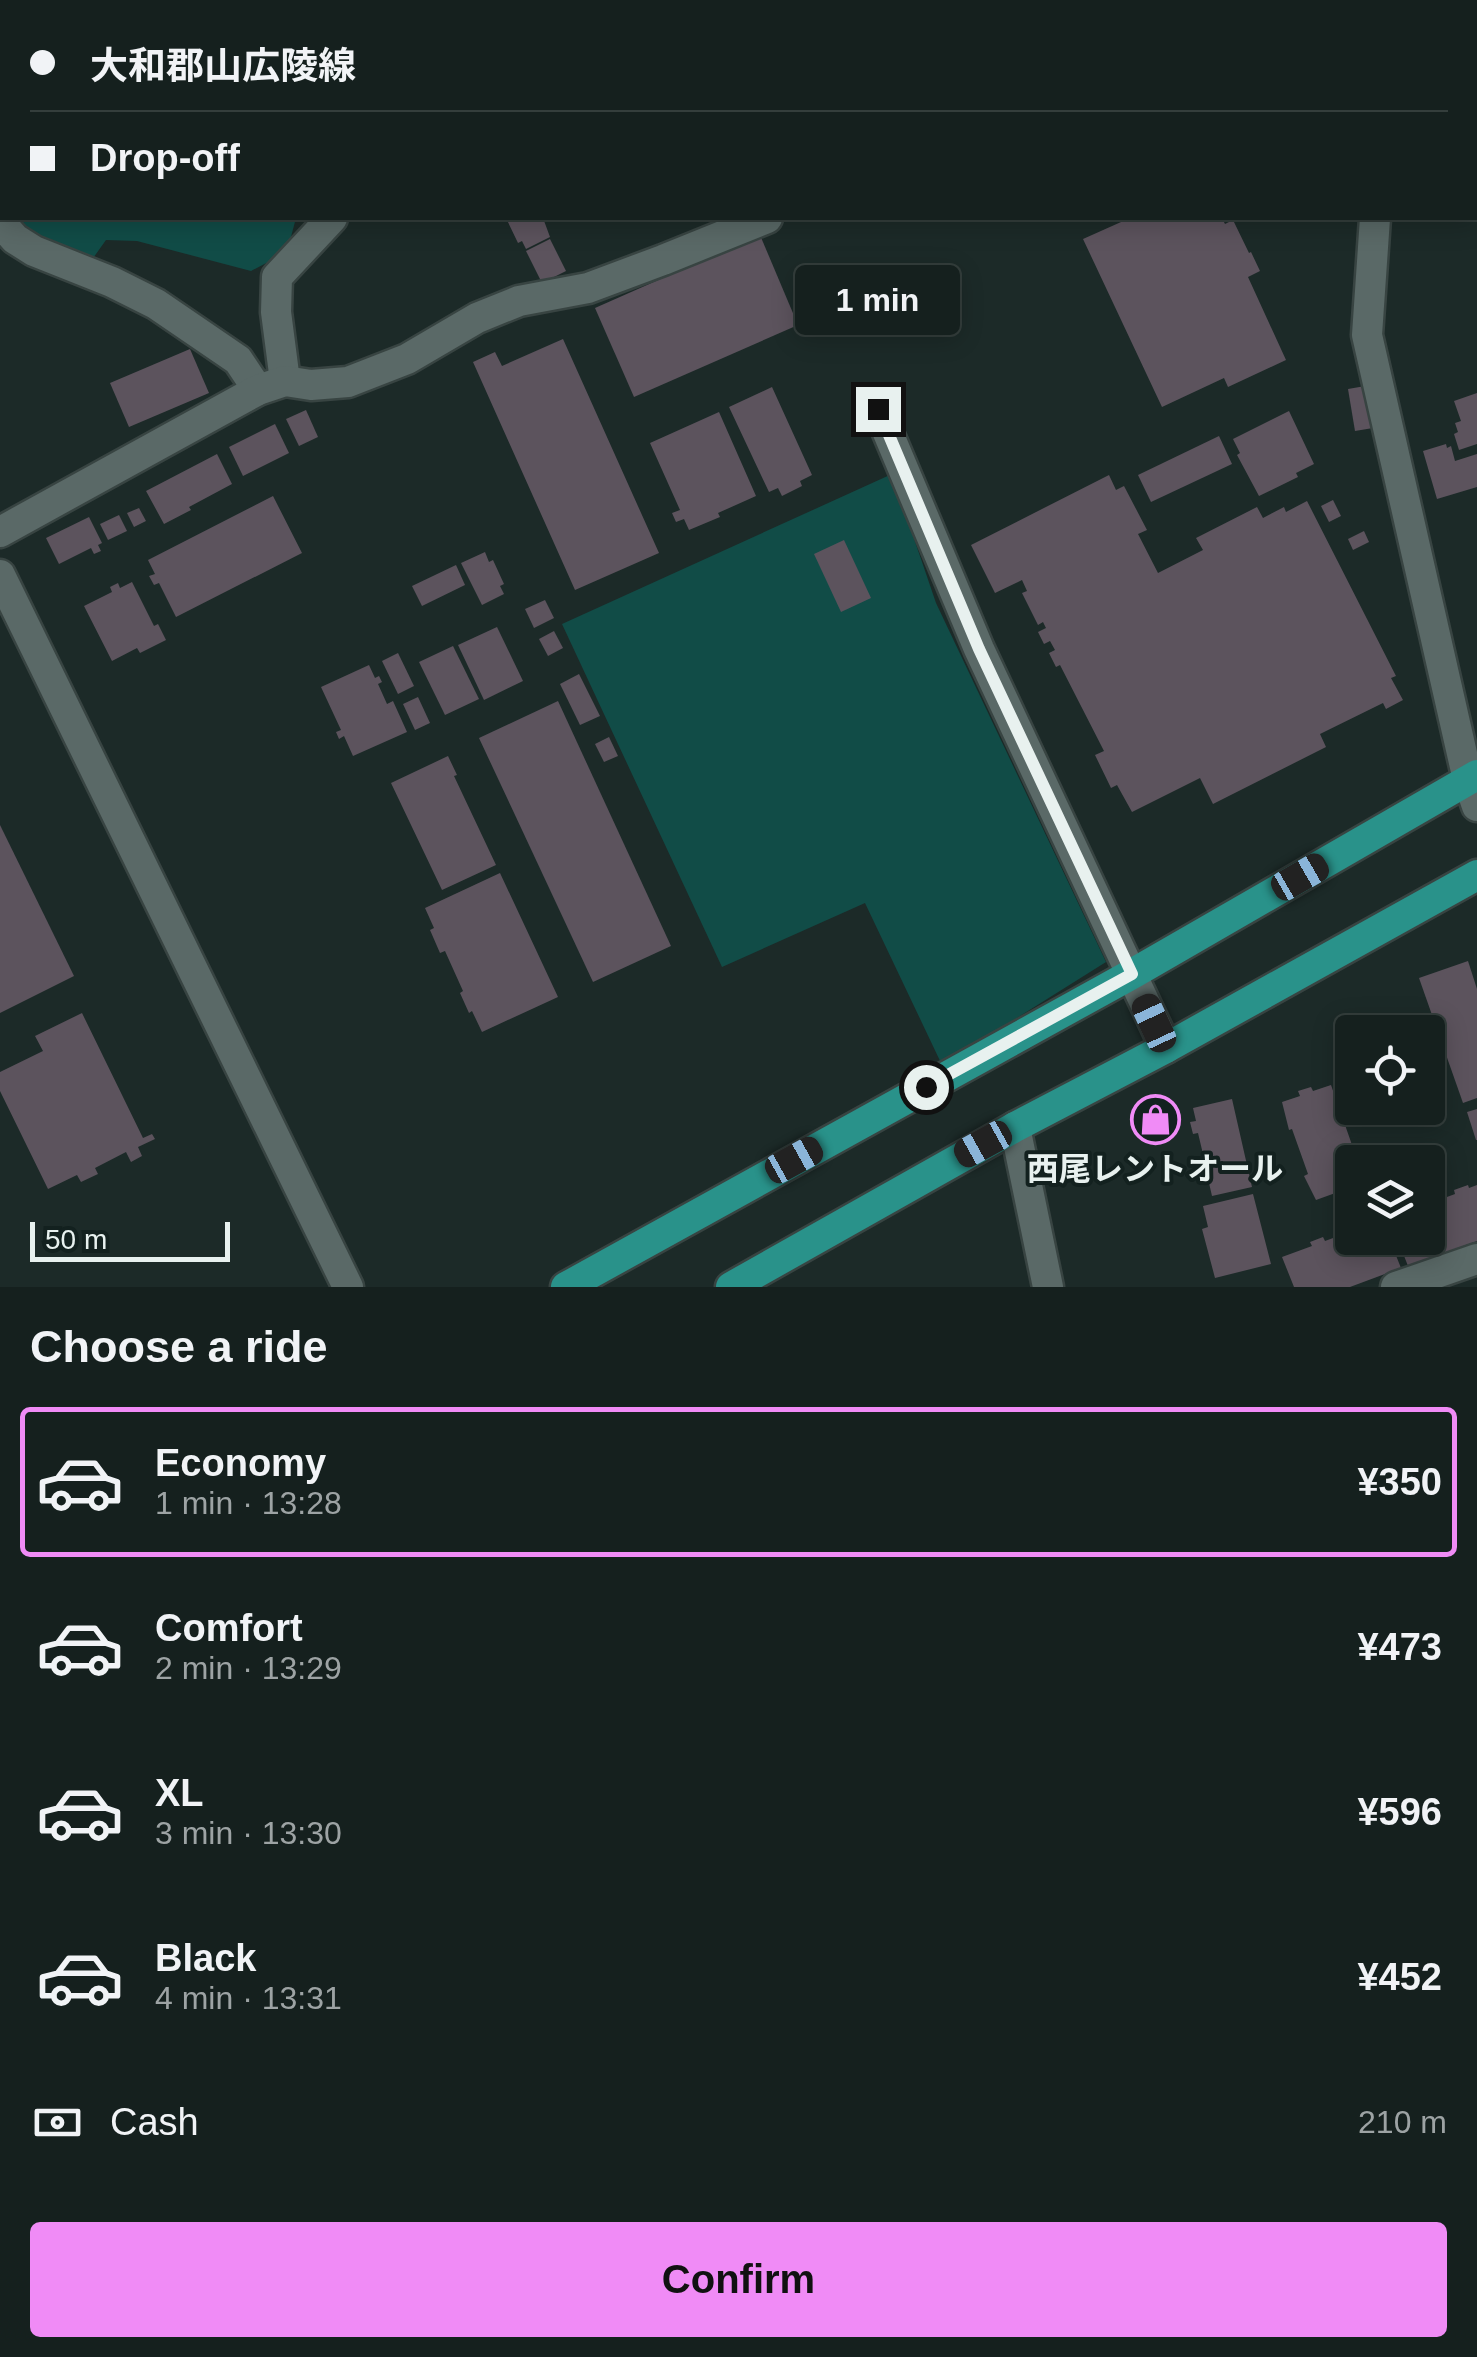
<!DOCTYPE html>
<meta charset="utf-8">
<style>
:root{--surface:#15201e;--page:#222d2b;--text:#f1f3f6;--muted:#9da3a4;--line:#343e3c;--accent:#f08bf6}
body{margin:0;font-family:Helvetica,"Noto Sans JP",sans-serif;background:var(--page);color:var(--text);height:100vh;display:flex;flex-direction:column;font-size:38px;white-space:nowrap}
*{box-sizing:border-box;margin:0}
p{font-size:32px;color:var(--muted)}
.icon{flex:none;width:55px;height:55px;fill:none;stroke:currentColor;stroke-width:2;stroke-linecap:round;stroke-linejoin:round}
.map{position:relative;height:1287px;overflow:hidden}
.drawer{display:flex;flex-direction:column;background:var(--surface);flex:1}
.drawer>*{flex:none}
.top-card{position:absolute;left:0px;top:0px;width:1478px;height:220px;box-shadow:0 5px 25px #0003,0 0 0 2px var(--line);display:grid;align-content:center;height:220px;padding:0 30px;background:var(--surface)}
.controls{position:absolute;left:1335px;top:1015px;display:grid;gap:20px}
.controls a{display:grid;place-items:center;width:110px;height:110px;border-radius:10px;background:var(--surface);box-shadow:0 5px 25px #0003,0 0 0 2px var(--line);font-size:50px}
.scale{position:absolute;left:30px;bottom:25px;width:200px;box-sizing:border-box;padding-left:10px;border:5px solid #e8f1ef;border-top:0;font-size:28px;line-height:35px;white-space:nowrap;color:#e8f1ef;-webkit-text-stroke:8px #13211f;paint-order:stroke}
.end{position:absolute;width:45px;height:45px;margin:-22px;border:12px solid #e8f1ef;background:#111;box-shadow:0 0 0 5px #111}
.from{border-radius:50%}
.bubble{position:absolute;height:70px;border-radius:10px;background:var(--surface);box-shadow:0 5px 25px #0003,0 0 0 2px var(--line);font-size:32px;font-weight:800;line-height:70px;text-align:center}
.car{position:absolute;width:30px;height:60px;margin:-30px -15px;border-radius:12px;box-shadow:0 0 8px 2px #0007;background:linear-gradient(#222 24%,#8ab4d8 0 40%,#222 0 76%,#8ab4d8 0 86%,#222 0)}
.top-card b{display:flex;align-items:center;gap:35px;height:95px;font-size:38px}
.top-card b+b{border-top:2px solid var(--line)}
.top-card i{width:25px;height:25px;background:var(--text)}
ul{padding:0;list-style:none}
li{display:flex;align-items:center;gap:30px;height:150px;margin:0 20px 15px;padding:0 10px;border:5px solid transparent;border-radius:10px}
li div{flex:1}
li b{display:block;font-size:38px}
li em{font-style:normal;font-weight:800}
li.selected{border-color:var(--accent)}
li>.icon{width:90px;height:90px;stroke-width:1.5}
h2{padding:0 30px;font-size:45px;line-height:120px}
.pay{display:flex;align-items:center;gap:25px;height:110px;padding:0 30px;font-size:38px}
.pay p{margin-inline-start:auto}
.button{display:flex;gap:20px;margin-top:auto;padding:20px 30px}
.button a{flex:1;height:115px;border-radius:10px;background:var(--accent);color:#111;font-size:40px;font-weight:800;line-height:115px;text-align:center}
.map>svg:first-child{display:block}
.green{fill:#114c47}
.building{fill:#5c535d}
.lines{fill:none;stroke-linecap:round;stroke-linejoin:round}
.minor-casing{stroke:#384442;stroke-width:35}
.major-casing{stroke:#384442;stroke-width:35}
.minor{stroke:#5a6967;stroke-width:30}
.major{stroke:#29928a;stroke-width:30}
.route{stroke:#e8f1ef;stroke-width:12}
.labels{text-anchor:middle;stroke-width:8;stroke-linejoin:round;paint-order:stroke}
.poi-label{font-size:32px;font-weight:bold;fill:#e8f1ef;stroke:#13211f}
</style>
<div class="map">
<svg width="1477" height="1287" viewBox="0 0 1477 1287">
<rect width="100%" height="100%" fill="#1c2a28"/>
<!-- green -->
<g class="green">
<polygon points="0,0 149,0 150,2 2,2 2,205 0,201"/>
<polygon points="11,218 296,218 287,252 251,271 137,241 106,240 91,261 35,241"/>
<polygon points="892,474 936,603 1106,962 942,1065 865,903 722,967 562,624"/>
</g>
<!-- building -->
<g class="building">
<polygon points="506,218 543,218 550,237 526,249 522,241 518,243"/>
<polygon points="1130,218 1222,218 1225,224 1233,220 1249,253 1251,252 1260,271 1248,277 1286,360 1228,387 1224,378 1162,407 1083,239"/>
<polygon points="760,235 798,325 634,397 595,308"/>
<polygon points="550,239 566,271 542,283 526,251"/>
<polygon points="563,339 659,553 575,590 473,362 495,352 502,366"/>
<polygon points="190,349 209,393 129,427 110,383"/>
<polygon points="1371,385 1379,427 1355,431 1348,389"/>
<polygon points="772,387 812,475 800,481 802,486 782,496 778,488 769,492 729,407"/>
<polygon points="1477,393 1477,444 1459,450 1454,434 1458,432 1455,423 1461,421 1454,401"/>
<polygon points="306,410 318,437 299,446 286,419"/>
<polygon points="1289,411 1314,464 1296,473 1298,477 1259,496 1237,455 1240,453 1233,439"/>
<polygon points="719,412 756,496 718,513 720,517 689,530 684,519 676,522 672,513 680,510 650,443"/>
<polygon points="275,424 289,453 243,476 229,447"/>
<polygon points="1219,436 1232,464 1151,502 1138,475"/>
<polygon points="1446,444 1447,448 1451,446 1455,461 1477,454 1477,487 1437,499 1423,451"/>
<polygon points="217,454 232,484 189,507 191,510 164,524 146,491"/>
<polygon points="1109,475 1116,490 1124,486 1147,530 1138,534 1158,573 1203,550 1196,538 1257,507 1263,518 1284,507 1286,512 1307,501 1396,676 1391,678 1403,700 1386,709 1383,703 1320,734 1326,747 1213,804 1200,778 1132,812 1117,785 1111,788 1095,755 1104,751 1060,665 1056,667 1049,653 1055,650 1050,641 1044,644 1038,632 1046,628 1043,622 1038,625 1022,593 1027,591 1022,580 995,593 971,545"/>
<polygon points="273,496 302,553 176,617 159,583 154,585 149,576 155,574 148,560"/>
<polygon points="1333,500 1341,516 1329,522 1321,506"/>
<polygon points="139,508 146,521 134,527 127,513"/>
<polygon points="119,515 127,531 108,540 100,524"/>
<polygon points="89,517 102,543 98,545 101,551 94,554 91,548 59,564 46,538"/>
<polygon points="1364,531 1369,542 1353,550 1348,539"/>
<polygon points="844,540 871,598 841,612 814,554"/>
<polygon points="485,552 489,562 493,560 504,584 500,586 504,594 482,605 461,563"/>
<polygon points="456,565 465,585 422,606 412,586"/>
<polygon points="132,582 154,626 158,624 166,640 140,653 137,648 112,661 84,606 112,592 110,587 118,583 120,588"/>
<polygon points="545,600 554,618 534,628 525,609"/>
<polygon points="497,627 523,681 484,700 458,645"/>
<polygon points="554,631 563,648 548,656 539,639"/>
<polygon points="453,646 479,699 445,715 419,662"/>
<polygon points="398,653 414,686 398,694 382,661"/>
<polygon points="369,665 375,678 379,676 382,682 378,684 387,704 393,701 407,732 353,756 344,736 339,739 336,732 341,730 321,687"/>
<polygon points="579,674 600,716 580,725 560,684"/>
<polygon points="418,697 430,723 415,730 403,704"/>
<polygon points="558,701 671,946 593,982 479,738"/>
<polygon points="609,737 618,756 604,762 595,744"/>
<polygon points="448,756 457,775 454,776 496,865 442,890 391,783"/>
<polygon points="0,825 74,976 0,1013"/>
<polygon points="500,873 558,997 482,1032 472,1011 469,1013 460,993 463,991 445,951 440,953 430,930 434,928 425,908"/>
<polygon points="1468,961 1477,989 1477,1098 1463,1103 1419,978"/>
<polygon points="82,1013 143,1138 152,1134 155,1139 138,1147 142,1156 131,1162 126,1152 95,1168 98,1174 81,1182 77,1175 48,1189 0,1091 0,1072 43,1051 35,1036"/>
<polygon points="1331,1085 1358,1162 1352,1162 1352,1187 1316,1200 1304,1176 1308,1174 1292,1129 1289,1130 1282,1102 1300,1096 1298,1091 1311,1087 1313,1091"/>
<polygon points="1232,1099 1252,1187 1212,1196 1209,1183 1204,1184 1201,1172 1207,1171 1198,1133 1193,1134 1190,1122 1196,1121 1193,1108"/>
<polygon points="1477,1109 1477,1140 1476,1140 1467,1112"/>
<polygon points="1468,1185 1469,1188 1477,1185 1477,1241 1408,1266 1397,1238 1428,1238 1428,1204 1455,1194 1454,1190"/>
<polygon points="1253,1194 1271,1264 1215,1278 1202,1229 1208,1227 1203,1206"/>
<polygon points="1352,1231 1352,1238 1389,1238 1401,1268 1350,1287 1294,1287 1282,1257 1312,1246 1310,1242 1323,1237 1325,1241"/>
</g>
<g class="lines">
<defs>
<g id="minor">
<polyline points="727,0 728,2"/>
<polyline points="846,0 847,2"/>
<polyline points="1006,0 1007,2"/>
<polyline points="1149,0 1150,2"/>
<polyline points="548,2 550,0"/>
<polyline points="1405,2 1406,0"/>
<polyline points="1475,176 1477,177"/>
<polyline points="1375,218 1367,335 1468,780 1477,806"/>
<polyline points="0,222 15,239 34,251 112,282 156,304 238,360 258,390"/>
<polyline points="285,381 276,312 277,277 332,218"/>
<polyline points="878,409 979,649 1166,1048"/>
<polyline points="0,532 258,390 285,381 311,385 348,382 407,359 477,318 519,301 588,288 663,260 767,218"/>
<polyline points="0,575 348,1287"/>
<polyline points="1015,1127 1048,1287"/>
<polyline points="1396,1287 1477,1259"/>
</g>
<g id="major">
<polyline points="566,1287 1132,974 1477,775"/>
<polyline points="731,1287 1015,1127 1166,1048 1477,875"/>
</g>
</defs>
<!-- minor casing -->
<use href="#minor" class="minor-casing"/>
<!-- major casing -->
<use href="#major" class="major-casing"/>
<!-- minor -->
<use href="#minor" class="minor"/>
<!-- major -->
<use href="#major" class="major"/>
</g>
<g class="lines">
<!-- route -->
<polyline class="route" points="878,409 979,649 1132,974 926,1087"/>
</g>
<!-- icons -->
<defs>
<symbol id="shop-ring" viewBox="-11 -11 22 22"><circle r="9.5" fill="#13211f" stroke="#f08bf6" stroke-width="1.5"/><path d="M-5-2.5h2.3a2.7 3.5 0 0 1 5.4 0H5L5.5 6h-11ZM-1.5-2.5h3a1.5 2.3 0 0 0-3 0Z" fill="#f08bf6"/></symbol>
</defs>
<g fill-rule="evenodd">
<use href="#shop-ring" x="1128" y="1092" width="55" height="55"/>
</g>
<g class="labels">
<!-- poi labels -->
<g class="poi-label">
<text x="1155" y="1180">西尾レントオール</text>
</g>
</g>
</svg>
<div class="controls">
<a><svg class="icon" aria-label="locate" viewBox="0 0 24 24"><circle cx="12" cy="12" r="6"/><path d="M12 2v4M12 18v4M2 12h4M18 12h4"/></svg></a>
<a><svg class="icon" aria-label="layers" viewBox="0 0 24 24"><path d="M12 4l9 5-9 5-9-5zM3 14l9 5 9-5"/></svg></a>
</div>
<div class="scale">50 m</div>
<i class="end from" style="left:926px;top:1087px"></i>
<i class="end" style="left:878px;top:409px"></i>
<div class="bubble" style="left:795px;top:265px;width:165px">1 min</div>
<i class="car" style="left:1300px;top:877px;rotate:60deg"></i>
<i class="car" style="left:1154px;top:1023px;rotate:335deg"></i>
<i class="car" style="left:983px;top:1144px;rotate:241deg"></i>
<i class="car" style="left:794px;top:1160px;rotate:61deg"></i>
<div class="top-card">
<b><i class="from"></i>大和郡山広陵線</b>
<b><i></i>Drop-off</b>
</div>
</div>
<section class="drawer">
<h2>Choose a ride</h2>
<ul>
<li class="selected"><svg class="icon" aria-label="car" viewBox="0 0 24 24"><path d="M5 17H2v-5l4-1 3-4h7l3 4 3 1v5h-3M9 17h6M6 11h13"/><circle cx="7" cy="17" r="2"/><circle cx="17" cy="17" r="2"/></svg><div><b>Economy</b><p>1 min · 13:28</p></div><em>¥350</em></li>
<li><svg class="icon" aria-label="car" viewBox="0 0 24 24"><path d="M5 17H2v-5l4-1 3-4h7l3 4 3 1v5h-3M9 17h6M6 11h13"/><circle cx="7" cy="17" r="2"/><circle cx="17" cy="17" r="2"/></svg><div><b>Comfort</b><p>2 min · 13:29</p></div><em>¥473</em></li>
<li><svg class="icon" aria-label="car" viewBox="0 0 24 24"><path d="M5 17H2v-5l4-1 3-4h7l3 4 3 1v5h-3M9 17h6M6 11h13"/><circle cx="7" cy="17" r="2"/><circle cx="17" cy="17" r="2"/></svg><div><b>XL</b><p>3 min · 13:30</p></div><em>¥596</em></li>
<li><svg class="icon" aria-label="car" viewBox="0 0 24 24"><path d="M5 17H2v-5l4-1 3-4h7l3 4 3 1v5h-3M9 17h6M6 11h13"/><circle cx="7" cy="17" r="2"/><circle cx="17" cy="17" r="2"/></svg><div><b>Black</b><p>4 min · 13:31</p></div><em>¥452</em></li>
</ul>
<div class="pay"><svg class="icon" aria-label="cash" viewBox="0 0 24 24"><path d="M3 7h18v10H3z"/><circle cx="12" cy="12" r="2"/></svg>Cash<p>210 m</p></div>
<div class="button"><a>Confirm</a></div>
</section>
